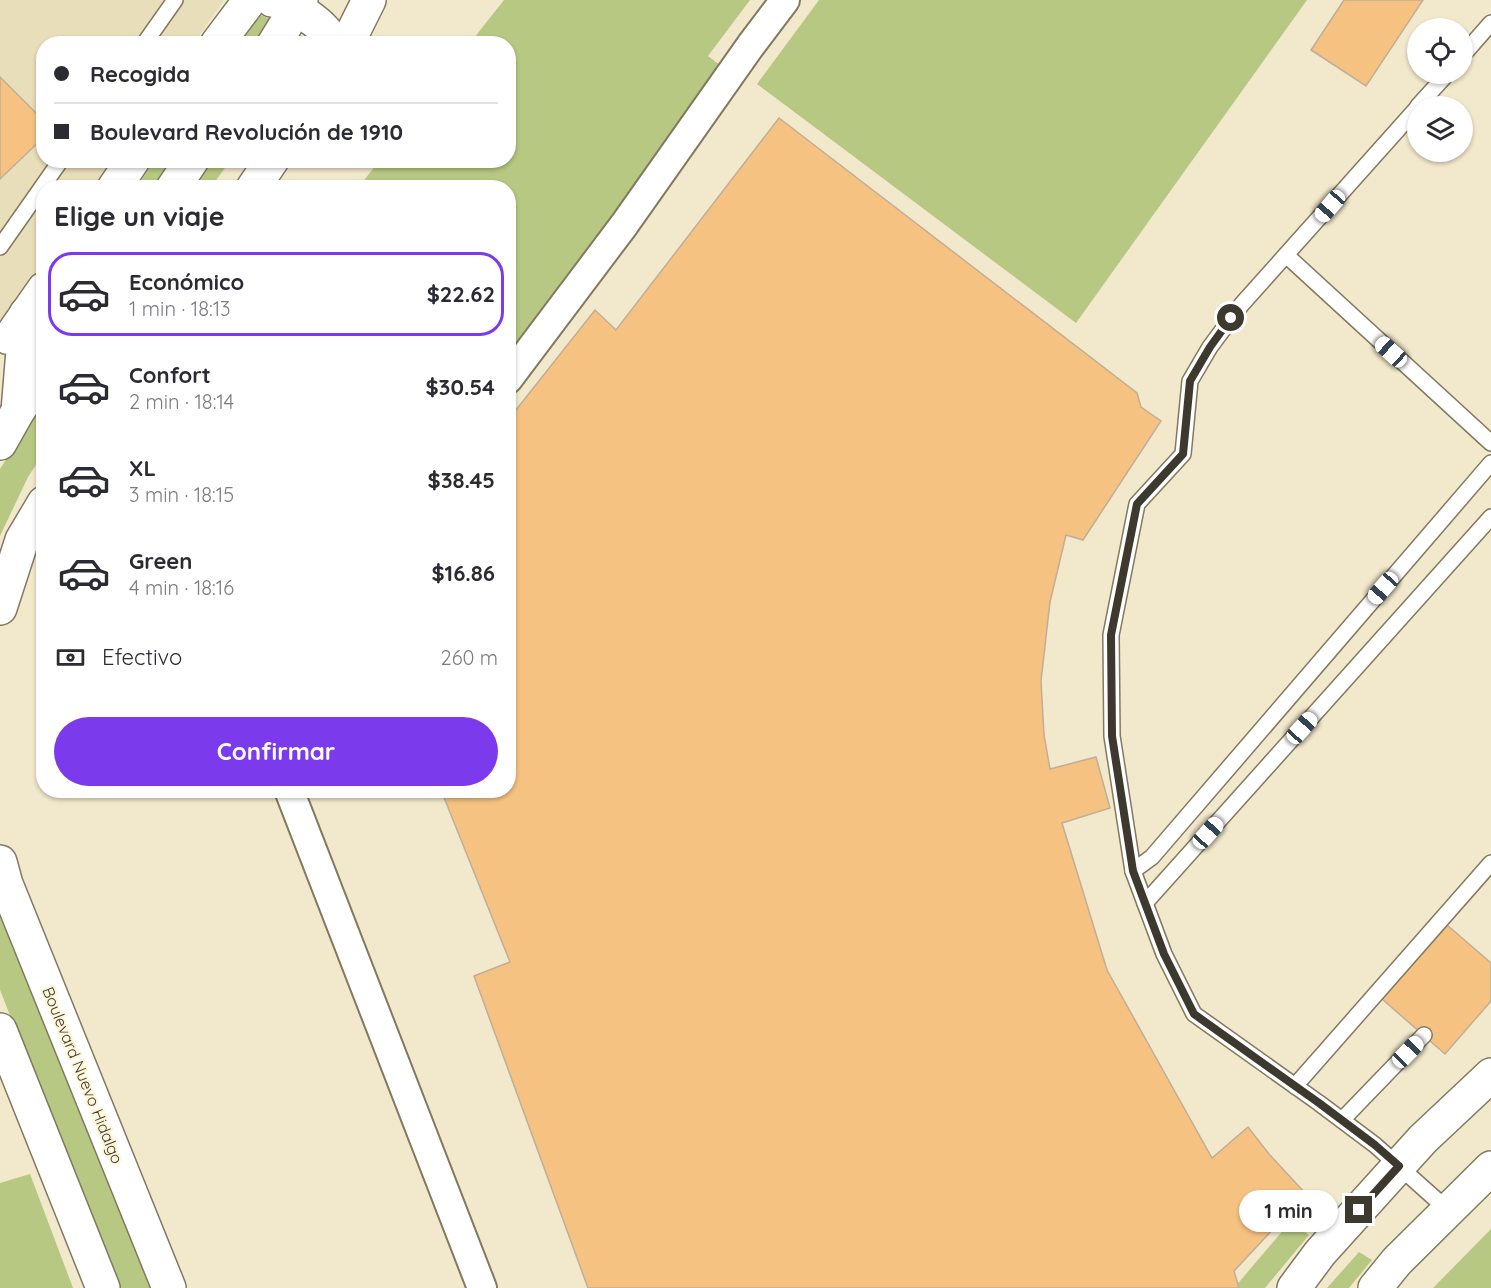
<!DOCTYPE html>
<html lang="es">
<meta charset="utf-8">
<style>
:root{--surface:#fff;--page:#f2f2f3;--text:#2b2b33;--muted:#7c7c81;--line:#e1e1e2;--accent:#7c3aed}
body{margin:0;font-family:Quicksand,sans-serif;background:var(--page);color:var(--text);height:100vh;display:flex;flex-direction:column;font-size:22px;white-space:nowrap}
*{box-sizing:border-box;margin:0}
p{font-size:20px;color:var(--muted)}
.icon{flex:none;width:33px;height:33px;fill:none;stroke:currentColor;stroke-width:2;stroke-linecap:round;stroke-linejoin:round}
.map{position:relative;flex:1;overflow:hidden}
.sheet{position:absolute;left:36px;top:180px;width:480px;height:618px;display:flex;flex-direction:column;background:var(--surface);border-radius:24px;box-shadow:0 2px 4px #0004}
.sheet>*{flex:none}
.banner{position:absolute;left:36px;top:36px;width:480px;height:132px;border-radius:24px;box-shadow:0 2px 4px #0004;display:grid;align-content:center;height:132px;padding:0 18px;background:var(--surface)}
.buttons{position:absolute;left:1407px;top:18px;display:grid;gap:12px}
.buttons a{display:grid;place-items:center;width:66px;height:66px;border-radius:50%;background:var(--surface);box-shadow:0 2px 4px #0004;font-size:30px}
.end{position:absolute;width:27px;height:27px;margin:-14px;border:8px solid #3d392e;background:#fff;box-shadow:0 0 0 3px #fff}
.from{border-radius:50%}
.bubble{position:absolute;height:42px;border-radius:21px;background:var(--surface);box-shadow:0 2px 4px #0004;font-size:20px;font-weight:700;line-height:42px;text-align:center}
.car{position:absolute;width:18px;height:36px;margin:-18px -9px;border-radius:8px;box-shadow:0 0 4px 2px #0007;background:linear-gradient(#fff 24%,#345 0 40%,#fff 0 76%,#345 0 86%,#fff 0)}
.banner b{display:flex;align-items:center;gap:21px;height:57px;font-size:22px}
.banner b+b{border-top:2px solid var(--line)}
.banner i{width:15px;height:15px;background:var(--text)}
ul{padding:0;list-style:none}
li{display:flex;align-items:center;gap:18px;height:84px;margin:0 12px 9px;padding:0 6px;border:3px solid transparent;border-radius:24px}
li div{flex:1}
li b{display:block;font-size:22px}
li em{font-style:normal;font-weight:700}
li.on{border-color:var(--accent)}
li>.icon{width:54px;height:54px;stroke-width:1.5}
h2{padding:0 18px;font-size:27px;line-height:72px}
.pay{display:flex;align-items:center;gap:15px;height:66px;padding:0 18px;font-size:22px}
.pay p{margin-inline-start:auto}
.cta{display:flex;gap:12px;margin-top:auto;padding:12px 18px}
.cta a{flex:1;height:69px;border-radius:36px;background:var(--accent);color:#fff;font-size:24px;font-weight:700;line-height:69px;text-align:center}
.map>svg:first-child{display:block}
.built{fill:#e9deba}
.green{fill:#b7c883}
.building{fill:#f5c282;stroke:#c1ae97;stroke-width:1.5}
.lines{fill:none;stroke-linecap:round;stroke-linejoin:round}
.lane-casing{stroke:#827960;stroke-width:18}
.street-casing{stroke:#827960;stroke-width:32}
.secondary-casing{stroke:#827960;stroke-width:36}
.primary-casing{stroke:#827960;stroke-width:36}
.lane{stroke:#fff;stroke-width:15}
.street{stroke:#fff;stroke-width:28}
.secondary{stroke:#fff;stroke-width:33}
.primary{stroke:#fff;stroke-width:33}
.route{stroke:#3d392e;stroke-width:8}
.labels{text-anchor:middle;stroke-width:4.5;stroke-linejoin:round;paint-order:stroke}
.street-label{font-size:16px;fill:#3d392e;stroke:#fff6d9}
</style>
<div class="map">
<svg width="1491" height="1288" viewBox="0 0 1491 1288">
<rect width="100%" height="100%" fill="#f2e8cc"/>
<!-- built -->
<polygon class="built" points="0,0 224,0 194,43 44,44 44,160 115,161 96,187 44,188 43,265 0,332"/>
<!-- green -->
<g class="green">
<polygon points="504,0 750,0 708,56 733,75 522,360 509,349 508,188 358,188 379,161 508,160 508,44 470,43"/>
<polygon points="819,0 1307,0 1076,323 757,84"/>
<polygon points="258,14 271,19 254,43 233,44"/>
<polygon points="154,161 174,161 155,187 136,188"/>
<polygon points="210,161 230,161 211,187 191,188"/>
<polygon points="43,403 43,454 28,477 0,536 0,469"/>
<polygon points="0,908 152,1288 118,1288 0,990"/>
<polygon points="30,1174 73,1288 0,1288 0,1183"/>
<polygon points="1291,1221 1309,1235 1265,1288 1234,1288"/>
<polygon points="1491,1229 1491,1288 1433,1288"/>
<polygon points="1359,1252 1372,1260 1349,1288 1327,1288"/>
</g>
<!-- building -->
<g class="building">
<polygon points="1344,0 1423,0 1366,86 1311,50"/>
<polygon points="0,77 44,121 44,137 0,179"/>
<polygon points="779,118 1137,393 1141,407 1161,421 1083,540 1066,535 1050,602 1041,681 1044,735 1050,769 1096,757 1110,808 1062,823 1107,970 1212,1158 1248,1127 1269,1154 1306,1194 1234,1271 1239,1288 588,1288 474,976 510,962 441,790 508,790 508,420 595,310 616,330"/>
<polygon points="1447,925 1491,963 1491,1001 1445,1054 1382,999"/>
</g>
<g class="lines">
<defs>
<g id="lane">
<polyline points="144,44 175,0"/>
<polyline points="1462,56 1491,23"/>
<polyline points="1418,106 1447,74"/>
<polyline points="1418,107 1242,304 1210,347 1190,381 1183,454 1137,504 1111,635 1112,736 1133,871 1164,954 1194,1014 1319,1103 1375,1145 1449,1211"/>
<polyline points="0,247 61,160"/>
<polyline points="1286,255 1491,443"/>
<polyline points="0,343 5,346"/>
<polyline points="1133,871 1152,857 1491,463"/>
<polyline points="1145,903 1491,517"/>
<polyline points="1295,1086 1491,863"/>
<polyline points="1342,1120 1424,1035"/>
</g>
<g id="street">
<polyline points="508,379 624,225 751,45 785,0"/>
<polyline points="289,790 482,1288"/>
</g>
<g id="secondary">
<path d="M272,0c20,3 54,24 61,44"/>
<polyline points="217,44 250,0"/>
<polyline points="274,44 301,0"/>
<polyline points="347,44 369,0"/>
<polyline points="114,188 133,160"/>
<polyline points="173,188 192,160"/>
<polyline points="253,188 272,160"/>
<polyline points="14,332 44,289"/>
<polyline points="18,411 26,314"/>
<polyline points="0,443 18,411 30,393"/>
<polyline points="0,608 22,540 44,503"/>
<polyline points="0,862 6,884 169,1288"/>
<polyline points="0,1030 103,1288"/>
</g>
<g id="primary">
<polyline points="1294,1288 1320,1253 1423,1139 1491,1075"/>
<polyline points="1375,1288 1397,1261 1491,1168"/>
</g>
</defs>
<!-- lane casing -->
<use href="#lane" class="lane-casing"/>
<!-- street casing -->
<use href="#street" class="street-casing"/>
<!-- secondary casing -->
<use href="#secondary" class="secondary-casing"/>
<!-- primary casing -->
<use href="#primary" class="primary-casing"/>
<!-- lane -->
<use href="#lane" class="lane"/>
<!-- street -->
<use href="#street" class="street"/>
<!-- secondary -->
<use href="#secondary" class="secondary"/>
<!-- primary -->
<use href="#primary" class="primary"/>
</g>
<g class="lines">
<!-- route -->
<polyline class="route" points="1231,318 1210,347 1190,381 1183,454 1137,504 1111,635 1112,736 1133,871 1164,954 1194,1014 1319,1103 1375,1145 1399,1166 1359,1210"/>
</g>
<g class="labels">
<!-- street labels -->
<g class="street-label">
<text transform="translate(83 1075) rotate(68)" y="6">Boulevard Nuevo Hidalgo</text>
</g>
</g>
</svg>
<div class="buttons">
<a><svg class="icon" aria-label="locate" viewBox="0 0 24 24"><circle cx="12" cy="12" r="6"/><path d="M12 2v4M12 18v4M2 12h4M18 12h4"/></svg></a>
<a><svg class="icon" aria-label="layers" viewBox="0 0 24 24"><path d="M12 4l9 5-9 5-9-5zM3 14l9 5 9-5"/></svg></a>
</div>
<i class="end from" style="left:1231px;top:318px"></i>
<i class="end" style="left:1359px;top:1210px"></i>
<div class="bubble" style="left:1239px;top:1190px;width:99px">1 min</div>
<i class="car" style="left:1330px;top:206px;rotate:221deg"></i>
<i class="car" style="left:1391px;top:352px;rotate:312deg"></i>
<i class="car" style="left:1383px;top:588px;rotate:221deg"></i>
<i class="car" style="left:1302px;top:728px;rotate:42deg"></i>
<i class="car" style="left:1208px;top:833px;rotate:42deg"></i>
<i class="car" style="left:1408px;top:1052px;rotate:44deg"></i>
<div class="banner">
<b><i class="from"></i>Recogida</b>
<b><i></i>Boulevard Revolución de 1910</b>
</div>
<section class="sheet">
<h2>Elige un viaje</h2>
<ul>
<li class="on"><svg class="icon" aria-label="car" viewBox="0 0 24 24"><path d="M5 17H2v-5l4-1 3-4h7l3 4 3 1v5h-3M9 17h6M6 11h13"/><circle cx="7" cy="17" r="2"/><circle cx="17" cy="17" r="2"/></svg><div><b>Económico</b><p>1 min · 18:13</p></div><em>$22.62</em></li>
<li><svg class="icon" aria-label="car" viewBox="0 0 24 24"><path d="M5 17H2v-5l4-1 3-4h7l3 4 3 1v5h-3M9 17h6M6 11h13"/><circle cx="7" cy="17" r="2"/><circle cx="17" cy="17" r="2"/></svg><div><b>Confort</b><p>2 min · 18:14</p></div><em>$30.54</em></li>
<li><svg class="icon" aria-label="car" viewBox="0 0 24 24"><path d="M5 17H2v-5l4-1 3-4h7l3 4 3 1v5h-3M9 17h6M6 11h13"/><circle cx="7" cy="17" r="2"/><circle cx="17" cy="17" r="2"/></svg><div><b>XL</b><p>3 min · 18:15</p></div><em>$38.45</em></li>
<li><svg class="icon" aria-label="car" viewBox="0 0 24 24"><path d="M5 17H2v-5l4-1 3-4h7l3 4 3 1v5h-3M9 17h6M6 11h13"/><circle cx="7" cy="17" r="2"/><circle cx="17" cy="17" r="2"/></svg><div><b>Green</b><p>4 min · 18:16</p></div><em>$16.86</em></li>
</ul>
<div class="pay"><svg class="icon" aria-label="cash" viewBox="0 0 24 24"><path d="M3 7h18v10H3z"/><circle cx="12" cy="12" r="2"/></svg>Efectivo<p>260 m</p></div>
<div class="cta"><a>Confirmar</a></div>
</section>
</div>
